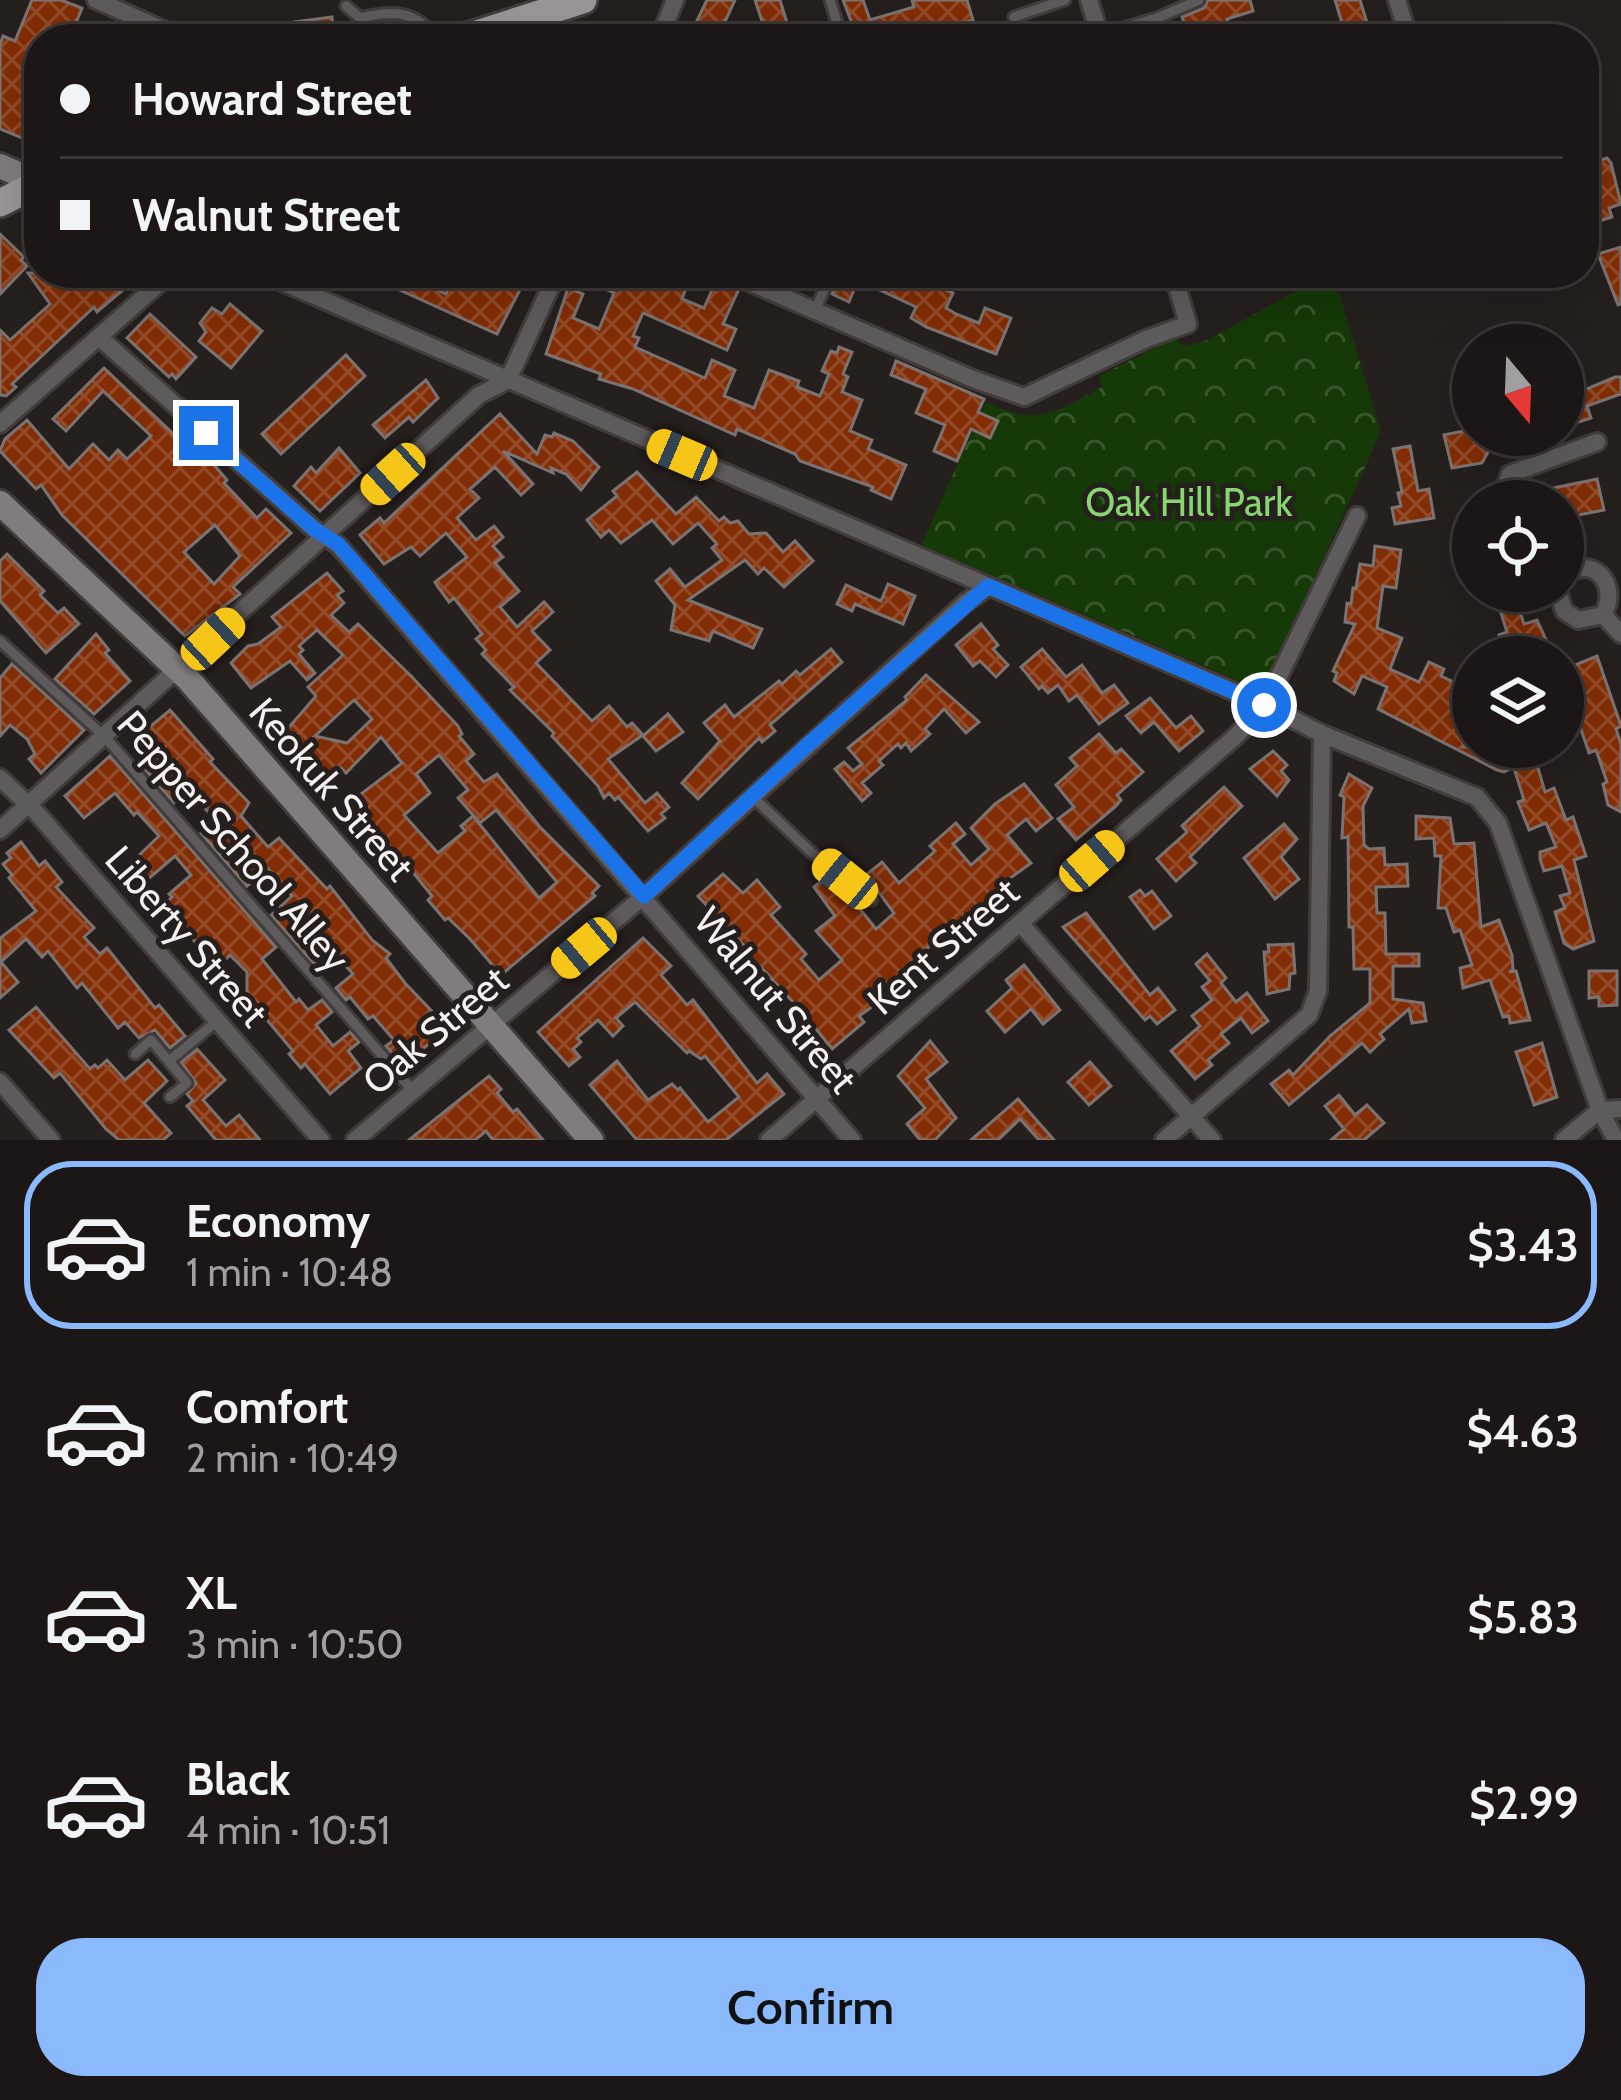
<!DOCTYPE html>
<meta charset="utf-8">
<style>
:root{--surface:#1c1716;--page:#25201f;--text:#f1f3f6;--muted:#a09fa1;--line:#3a3635;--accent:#8abafc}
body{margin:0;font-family:Cabin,sans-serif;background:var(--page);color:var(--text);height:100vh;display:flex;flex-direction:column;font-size:45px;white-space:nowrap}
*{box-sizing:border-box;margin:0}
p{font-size:39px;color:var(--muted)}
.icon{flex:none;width:66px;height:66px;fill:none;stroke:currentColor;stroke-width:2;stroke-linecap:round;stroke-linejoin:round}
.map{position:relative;height:1140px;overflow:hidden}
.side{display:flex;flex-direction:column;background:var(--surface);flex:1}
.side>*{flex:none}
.banner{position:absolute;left:24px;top:24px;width:1575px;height:264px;border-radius:48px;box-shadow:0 12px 48px #0002,0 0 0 3px var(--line);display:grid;align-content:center;height:264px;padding:0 36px;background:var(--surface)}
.needle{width:78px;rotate:161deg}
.buttons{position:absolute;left:1452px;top:324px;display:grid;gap:24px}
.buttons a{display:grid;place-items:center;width:132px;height:132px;border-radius:50%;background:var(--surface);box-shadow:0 12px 48px #0002,0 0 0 3px var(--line);font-size:60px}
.end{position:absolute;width:54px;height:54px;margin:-27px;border:15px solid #1a73e8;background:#fff;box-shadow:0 0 0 6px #fff}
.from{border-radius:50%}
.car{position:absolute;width:36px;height:72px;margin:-36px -18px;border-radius:15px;box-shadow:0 0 9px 3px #0007;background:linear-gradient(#f5c518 24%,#345 0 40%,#f5c518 0 76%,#345 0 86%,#f5c518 0)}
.banner b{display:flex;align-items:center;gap:42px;height:114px;font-size:45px}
.banner b+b{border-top:3px solid var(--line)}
.banner i{width:30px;height:30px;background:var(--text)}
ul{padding:21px 0 0;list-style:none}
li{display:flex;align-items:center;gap:36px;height:168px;margin:0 24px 18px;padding:0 12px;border:6px solid transparent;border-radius:48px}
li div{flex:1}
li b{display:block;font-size:45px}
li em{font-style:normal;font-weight:600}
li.current{border-color:var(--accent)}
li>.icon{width:108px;height:108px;stroke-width:1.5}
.primary-button{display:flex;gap:24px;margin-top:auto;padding:24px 36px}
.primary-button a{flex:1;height:138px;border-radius:48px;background:var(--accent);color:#111;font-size:48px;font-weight:600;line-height:138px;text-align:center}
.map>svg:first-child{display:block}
.park{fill:url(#park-crowns)}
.pitch{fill:#153907}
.building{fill:url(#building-cross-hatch);stroke:#7b7371;stroke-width:3;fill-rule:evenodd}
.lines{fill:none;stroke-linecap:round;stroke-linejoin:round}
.lane-casing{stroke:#423c3b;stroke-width:15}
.street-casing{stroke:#423c3b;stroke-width:22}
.secondary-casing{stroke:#423c3b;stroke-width:30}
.primary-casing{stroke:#423c3b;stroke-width:33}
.lane{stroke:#5e5b5c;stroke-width:9}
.street{stroke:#5e5b5c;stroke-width:16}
.secondary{stroke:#827c7d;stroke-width:24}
.primary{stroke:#9d9697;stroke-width:27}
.route{stroke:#1a73e8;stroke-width:15}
.labels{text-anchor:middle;stroke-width:10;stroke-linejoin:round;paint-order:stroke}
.park-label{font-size:39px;fill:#88d670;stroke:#251f1d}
.street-label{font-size:39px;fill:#f6f1f0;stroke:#251f1d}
</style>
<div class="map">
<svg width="1621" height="1140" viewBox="0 0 1621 1140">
<defs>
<pattern id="park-crowns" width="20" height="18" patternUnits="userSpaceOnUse" patternTransform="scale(3)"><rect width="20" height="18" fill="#153907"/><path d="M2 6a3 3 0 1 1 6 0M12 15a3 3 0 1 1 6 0" fill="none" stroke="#38562b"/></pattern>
<pattern id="building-cross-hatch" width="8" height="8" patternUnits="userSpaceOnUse" patternTransform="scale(3)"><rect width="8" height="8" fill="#822d05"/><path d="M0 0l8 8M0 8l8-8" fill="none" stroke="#944c2a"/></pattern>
</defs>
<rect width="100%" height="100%" fill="#251f1d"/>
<!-- park -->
<path class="park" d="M1328,273h5l48,159 -118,259 -342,-146 65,-143c52,26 68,10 116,-15l-3,-11 76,-38 8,8 25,-6z"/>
<!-- pitch -->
<polygon class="pitch" points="961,470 1020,496 1010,516 979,506 964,516 944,508"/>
<!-- building -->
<g class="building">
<polygon points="32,0 61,0 82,8 71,35 57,30 53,39 39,39 39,145 0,129 0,45 3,36 15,41"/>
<polygon points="707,0 735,0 717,39 688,39"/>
<polygon points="755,0 780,0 792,39 768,39"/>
<polygon points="843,0 863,0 870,20 914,7 912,0 967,0 973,20 946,28 949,39 858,39"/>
<polygon points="1208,0 1250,0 1253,11 1227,19 1234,39 1190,39 1182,17 1204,8"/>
<polygon points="1335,0 1360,0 1372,39 1347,39"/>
<polygon points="332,17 334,38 297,39 294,22"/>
<polygon points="1599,155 1601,160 1607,158 1611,163 1621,204 1609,208 1612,217 1590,224 1584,205 1584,160"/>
<polygon points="0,234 24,257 21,260 27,266 0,294"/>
<polygon points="1621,247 1621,304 1618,305 1598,254"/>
<polygon points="28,273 122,273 131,283 97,312 94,307 12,384 16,387 6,396 0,395 0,330 10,340 50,304"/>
<polygon points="362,273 423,273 419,281 446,294 453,277 474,286 480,273 513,273 512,277 524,282 497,334"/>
<polygon points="570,273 669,273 666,280 686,288 682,299 704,308 716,281 738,291 723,324 736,329 727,350 643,313 633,336 639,338 635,347 705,378 712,360 735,370 724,396 754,408 769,370 799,381 797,387 820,396 829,374 822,371 831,351 837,353 839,347 852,352 843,374 848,377 842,392 862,400 850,431 872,440 868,449 906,465 891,499 871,490 873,487 800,461 795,454 737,429 735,435 633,389 599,379 601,374 546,354 568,288 583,294 573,318 599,329 614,293"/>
<polygon points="840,273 908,273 905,278 928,288 930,283 953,293 946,308 956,314 979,323 985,308 1011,318 996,354 926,327 911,318 916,307 858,280 849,302 832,294"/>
<polygon points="230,304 262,331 231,368 199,341 206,332 200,323 212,308 222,314"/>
<polygon points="150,314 196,357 176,379 172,374 169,377 127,338"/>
<polygon points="346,355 365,376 281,454 262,434"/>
<polygon points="896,361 984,399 978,412 998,421 990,438 971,429 957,461 934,451 945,425 916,413 926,389 891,375"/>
<path d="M104,368l81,77 4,-4 8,9 2,-2 28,32 -3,3 33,35 9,-9 25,24 -58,54 7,7 -55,42 -123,-121 -21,-30 -5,4 -36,-38 5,-12 22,-19 42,49 24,-25 16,16 9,-10 9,9 24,-23 -48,-45 -37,40 -13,-12zM215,525l25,31 -26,28 -30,-32z"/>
<polygon points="1615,377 1621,377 1621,394 1587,406 1591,418 1563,427 1563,399"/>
<polygon points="426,380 438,398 413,422 409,417 385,438 373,425"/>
<polygon points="500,414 537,454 545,435 552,437 554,433 573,441 599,467 581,490 566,474 551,468 553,473 503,451 533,484 521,495 495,467 470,489 479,498 457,518 476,540 494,526 503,537 493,546 503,557 495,563 519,591 500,607 517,627 544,602 553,612 532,631 550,650 536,663 592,721 609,706 627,727 632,723 643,735 608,759 645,803 657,793 669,807 661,814 665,818 648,831 618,797 615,800 609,793 604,798 598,786 552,736 554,733 510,690 514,687 482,654 486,650 476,639 482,634 454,598 449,602 438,587 435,582 467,557 446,533 420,556 411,547 384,564 360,535 380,518 384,523"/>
<polygon points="1473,429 1473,435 1521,435 1488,452 1482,463 1452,468 1444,435"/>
<polygon points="1410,446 1418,491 1429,489 1434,518 1395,524 1392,508 1401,506 1398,493 1402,492 1393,449"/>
<polygon points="339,448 360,473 320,511 294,486 311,467 316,473"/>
<polygon points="637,472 676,514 696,497 719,521 724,517 730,523 738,521 749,534 766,533 783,552 795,541 813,561 784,587 764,568 758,574 745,560 688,600 762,629 753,648 713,631 709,641 671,630 675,605 656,581 670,569 685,587 722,560 712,548 717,544 698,523 673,544 652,520 621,543 609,530 601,537 587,520 617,496 613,491"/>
<polygon points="1597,479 1604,510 1563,518 1563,501 1547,501 1544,490"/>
<polygon points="1375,546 1401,550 1396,588 1383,586 1377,628 1402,638 1390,669 1419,682 1429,662 1444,669 1441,676 1458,684 1450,702 1473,713 1473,725 1463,747 1522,747 1512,768 1504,772 1497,770 1378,709 1387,687 1362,676 1354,694 1334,681 1337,673 1333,671 1355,624 1345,622 1347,603 1351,604 1353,588 1356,588 1360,564 1373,566"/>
<polygon points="7,554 44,591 40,595 58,613 64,608 79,624 46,653 0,601 0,561"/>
<path d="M327,573l16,18 -6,4 7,8 -13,12 18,17 9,-8 54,53 46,49 4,8 -3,2 15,18 -8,7 18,21 13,-8 43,53 59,59 -7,7 3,3 -94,79 -31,-36 -22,-21 -3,2 -17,-20 4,-4 -37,-46 -6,4 -40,-51 53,-40 -21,-26 -35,36 -5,-5 -13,12 -44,-47 32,-37 -8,-9 35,-32 -26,-25 -18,16 4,4 -4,4 16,19 -8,7 -17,-19 -39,27 -20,-25 17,-17 10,-2 23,-17 -9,-10zM354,700l18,19 -25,24 -32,-7zM439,755l29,35 -10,8 22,25 16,-13 61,72 -18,16 -66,-82 -12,10 4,5 -27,22 -34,-38 26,-22 -14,-19z"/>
<polygon points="888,584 915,596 903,624 855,604 852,611 837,604 846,585 881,601"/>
<polygon points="1494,591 1513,591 1524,624 1537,620 1554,657 1507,657 1499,635 1507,632"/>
<polygon points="981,624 998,645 993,649 1008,665 996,677 980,661 973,666 956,645"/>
<polygon points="96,634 109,650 105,653 130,681 94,714 55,679"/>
<polygon points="831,649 842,662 770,725 775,731 762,742 759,738 698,799 682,783 720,741 704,723 725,705 734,717 779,681 782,684 796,671 800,675"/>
<polygon points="1042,649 1066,677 1082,665 1102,693 1114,685 1128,703 1099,724 1077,695 1069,701 1058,685 1048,693 1042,686 1039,689 1021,667"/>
<polygon points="1597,656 1621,726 1616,729 1621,744 1621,812 1608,805 1603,784 1607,782 1596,750 1589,753 1574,709 1569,711 1563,696 1563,670"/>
<polygon points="12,664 84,730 41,773 29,759 35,754 27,739 10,725 0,736 0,678"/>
<polygon points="926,675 979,722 966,733 944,709 925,729 930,734 911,751 906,743 901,748 898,744 879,761 883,765 862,783 871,793 862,801 835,769 844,762 853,771 862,764 848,748 907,700 905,697"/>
<polygon points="1150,698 1176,728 1191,716 1203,731 1179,751 1154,722 1141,733 1126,716"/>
<polygon points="170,710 213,759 210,762 249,803 241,816 268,847 279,838 327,889 330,886 372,940 390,954 386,958 405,983 447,1027 409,1062 412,1066 407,1070 386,1046 394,1040 373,1016 368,1019 350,997 346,1000 336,988 353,974 333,952 316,966 271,915 292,896 267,868 247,886 201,833 213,822 209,813 189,790 174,803 138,761 150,752 140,735"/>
<polygon points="668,714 683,732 656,751 643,736"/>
<polygon points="1099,734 1116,753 1121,749 1143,772 1117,795 1121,800 1115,807 1076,840 1058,819 1074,807 1056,785 1077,766 1070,758"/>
<polygon points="1273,751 1287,765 1281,771 1289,780 1277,796 1250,769"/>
<polygon points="110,756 276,947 262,959 296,1002 299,999 308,1010 322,1000 332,1012 316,1025 333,1046 350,1032 359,1042 348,1051 361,1068 330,1094 305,1064 301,1068 289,1054 293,1051 247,996 247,972 230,955 217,968 164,905 172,897 169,894 191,875 175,856 146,881 136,870 131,863 159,836 137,812 134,815 115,793 84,818 65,796"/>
<polygon points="1536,761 1545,792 1554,788 1566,820 1573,817 1586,856 1574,860 1594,941 1573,949 1564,943 1555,912 1565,908 1560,896 1570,893 1562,866 1544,871 1540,859 1540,852 1556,847 1546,823 1529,830 1518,802 1524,800 1514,768"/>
<polygon points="1349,774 1372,788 1363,806 1364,845 1369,849 1384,848 1385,865 1407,864 1408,886 1376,887 1377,913 1385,913 1386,954 1419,954 1419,966 1393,966 1393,999 1423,1003 1426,1021 1412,1023 1409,1009 1380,1034 1384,1039 1370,1052 1362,1043 1289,1105 1271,1084 1289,1070 1293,1075 1330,1036 1370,1003 1370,969 1354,969 1353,927 1349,927 1348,837 1342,838 1344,797 1340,795"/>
<polygon points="1024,784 1052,818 1036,831 1026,819 1007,835 1031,863 998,887 1000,890 982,906 944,932 880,995 883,999 859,1016 864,1022 832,1049 812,1024 808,1028 796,1014 793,1002 759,965 756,967 744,953 748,950 698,896 723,874 743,893 757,880 780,907 771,915 806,954 801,959 819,980 842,960 816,931 835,916 814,887 827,876 845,890 876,929 894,913 866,875 882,862 899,883 935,851 930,846 956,823 965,834 953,844 971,865 989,849 971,828 995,804"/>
<polygon points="1224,787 1242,806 1190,857 1196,863 1176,881 1157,859 1187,832 1182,826"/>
<polygon points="1416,816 1450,818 1454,844 1474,843 1481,927 1499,920 1512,955 1513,970 1509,972 1516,971 1530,1020 1510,1023 1509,1016 1503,1017 1490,980 1463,988 1460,968 1472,965 1460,930 1454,932 1446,908 1438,908 1441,856 1435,856 1434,838 1416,839"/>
<polygon points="1284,824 1297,839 1281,857 1299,879 1275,899 1244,858"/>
<polygon points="21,842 39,866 45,861 62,882 56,887 94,928 84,937 100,954 107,948 155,1008 159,1005 185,1036 170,1048 155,1030 139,1038 125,1022 118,1028 82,983 77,988 48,951 42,957 26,939 1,962 18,982 0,998 0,938 36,911 9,878 12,875 3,864 11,858 7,853"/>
<polygon points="1140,890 1145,896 1152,891 1171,916 1154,929 1130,897"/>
<polygon points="1086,913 1150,995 1158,988 1175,1010 1157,1024 1150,1016 1145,1020 1063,927"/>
<polygon points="643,938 671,966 661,975 687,1005 693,1000 757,1083 767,1074 784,1094 726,1140 637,1140 590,1085 617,1061 648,1100 672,1084 678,1090 680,1088 708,1122 739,1097 705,1056 701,1059 689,1051 687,1053 635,1002 616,1018 623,1026 613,1036 598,1020 577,1038 581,1042 573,1049 580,1057 569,1066 538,1032"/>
<polygon points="1293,944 1295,973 1290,974 1289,989 1267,994 1264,952 1269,952 1268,945"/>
<polygon points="1207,954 1226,978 1221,983 1236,1002 1247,993 1268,1021 1252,1033 1241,1018 1221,1034 1229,1043 1208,1060 1212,1065 1195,1079 1171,1051 1200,1026 1192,1016 1212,1000 1202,987 1210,981 1196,964"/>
<polygon points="1024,965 1060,1010 1043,1024 1031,1009 1005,1032 987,1011 1012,988 1006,980"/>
<polygon points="1589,971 1617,971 1617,1005 1599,1006 1599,997 1589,998"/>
<polygon points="36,1007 90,1069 95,1065 98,1068 107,1060 125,1080 148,1060 167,1081 144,1103 171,1133 163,1140 119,1140 106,1129 60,1073 54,1078 9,1030"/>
<polygon points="930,1041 947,1062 926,1079 956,1118 935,1140 920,1140 907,1124 925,1108 898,1076"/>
<polygon points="1542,1043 1557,1097 1534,1105 1516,1052"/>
<polygon points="197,1049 225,1080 203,1100 226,1126 239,1115 260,1140 216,1140 187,1106 193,1101 187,1094 196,1083 181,1062"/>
<polygon points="1090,1062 1111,1086 1089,1105 1068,1082"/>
<polygon points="489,1076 501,1089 497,1093 513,1112 517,1109 543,1140 493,1140 486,1131 475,1140 409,1140"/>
<polygon points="1339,1095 1355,1115 1367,1105 1384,1123 1364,1140 1331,1140 1344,1129 1325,1106"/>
<polygon points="1018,1099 1054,1140 1039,1140 1020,1119 998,1140 971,1140"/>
</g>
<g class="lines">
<defs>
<g id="lane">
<polyline points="830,0 842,39"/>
<path d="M346,6l14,12c33,-8 56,-8 77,21"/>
<polyline points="1014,17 1065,0"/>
<polyline points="1100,35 1157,18 1199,0"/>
<polyline points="815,311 831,273"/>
<polyline points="0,641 105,737 413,1091"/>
<polyline points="752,796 811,852 872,900"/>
<polyline points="135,1054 151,1040 187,1083 170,1097"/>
<polyline points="169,1061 217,1021"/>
</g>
<g id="street">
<polyline points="96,0 184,39"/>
<polyline points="1089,0 1101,39"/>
<polyline points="1397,0 1409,39"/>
<polyline points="659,39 675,0"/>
<polyline points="261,273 1265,705 1322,734 1477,797 1498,823 1600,1110 1616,1140"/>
<polyline points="728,273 973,379 1024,397 1146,339 1188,324 1173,273"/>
<polyline points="99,337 314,529 338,545 852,1140"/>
<polyline points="0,424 171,273"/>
<polyline points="1500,501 1510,474 1597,442"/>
<path d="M1558,591l6,20 14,9 25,-5c18,-31 -12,-64 -40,-37"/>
<polyline points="1603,615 1621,634"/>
<polyline points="0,778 36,812 321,1140"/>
<polyline points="0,830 479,395 508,380 557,273"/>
<polyline points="1020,923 1212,1140"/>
<polyline points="0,1082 51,1140"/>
<polyline points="355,1140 644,896 965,603 988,587"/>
<polyline points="769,1140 1236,736 1265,705 1357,516"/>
<polyline points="1164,1140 1309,1015 1318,991 1322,734"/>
<polyline points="1564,1140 1600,1110 1621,1109"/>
</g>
<g id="secondary">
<polyline points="0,166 39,183"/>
<polyline points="0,503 188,679 591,1140"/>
</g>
<g id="primary">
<polyline points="461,39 583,0"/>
<polyline points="0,203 39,183"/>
</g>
</defs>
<!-- lane casing -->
<use href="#lane" class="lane-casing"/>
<!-- street casing -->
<use href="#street" class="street-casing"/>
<!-- secondary casing -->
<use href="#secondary" class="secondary-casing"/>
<!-- primary casing -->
<use href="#primary" class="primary-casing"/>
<!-- lane -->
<use href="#lane" class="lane"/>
<!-- street -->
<use href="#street" class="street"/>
<!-- secondary -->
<use href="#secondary" class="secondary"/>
<!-- primary -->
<use href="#primary" class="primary"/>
</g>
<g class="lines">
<!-- route -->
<polyline class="route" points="206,433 314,529 338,544 644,896 804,748 988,586 1264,705"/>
</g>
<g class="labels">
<!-- park labels -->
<g class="park-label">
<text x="1189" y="516">Oak Hill Park</text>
</g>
<!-- street labels -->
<g class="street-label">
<text transform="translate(332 789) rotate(49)" y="14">Keokuk Street</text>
<text transform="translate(234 841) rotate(49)" y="14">Pepper School Alley</text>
<text transform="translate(187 936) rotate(49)" y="14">Liberty Street</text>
<text transform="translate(943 946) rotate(-41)" y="14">Kent Street</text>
<text transform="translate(776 1000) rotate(50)" y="14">Walnut Street</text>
<text transform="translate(435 1030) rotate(-40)" y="14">Oak Street</text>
</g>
</g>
</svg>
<div class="buttons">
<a><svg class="needle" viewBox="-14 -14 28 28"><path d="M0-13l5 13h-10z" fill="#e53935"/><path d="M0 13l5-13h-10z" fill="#a09fa1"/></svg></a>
<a><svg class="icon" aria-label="locate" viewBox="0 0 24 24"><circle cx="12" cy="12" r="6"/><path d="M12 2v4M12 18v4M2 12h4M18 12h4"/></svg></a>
<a><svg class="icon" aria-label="layers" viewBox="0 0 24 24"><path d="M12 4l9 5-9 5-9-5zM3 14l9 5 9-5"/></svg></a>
</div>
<i class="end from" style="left:1264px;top:705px"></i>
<i class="end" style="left:206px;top:433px"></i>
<i class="car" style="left:682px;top:455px;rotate:293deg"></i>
<i class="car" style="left:393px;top:474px;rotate:228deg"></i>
<i class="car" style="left:213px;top:639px;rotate:47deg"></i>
<i class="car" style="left:1092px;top:861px;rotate:49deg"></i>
<i class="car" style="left:845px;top:879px;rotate:309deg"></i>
<i class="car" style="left:584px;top:948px;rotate:230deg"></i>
<div class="banner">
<b><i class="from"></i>Howard Street</b>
<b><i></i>Walnut Street</b>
</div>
</div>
<section class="side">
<ul>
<li class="current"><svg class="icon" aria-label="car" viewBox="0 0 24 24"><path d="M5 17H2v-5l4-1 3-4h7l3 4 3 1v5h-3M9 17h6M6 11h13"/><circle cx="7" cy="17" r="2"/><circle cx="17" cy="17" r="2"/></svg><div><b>Economy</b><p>1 min · 10:48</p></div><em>$3.43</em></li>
<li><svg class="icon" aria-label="car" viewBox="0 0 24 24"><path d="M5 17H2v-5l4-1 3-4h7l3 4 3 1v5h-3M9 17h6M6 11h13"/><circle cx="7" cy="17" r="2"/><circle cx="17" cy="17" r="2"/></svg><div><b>Comfort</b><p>2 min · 10:49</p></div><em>$4.63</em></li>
<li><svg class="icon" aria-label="car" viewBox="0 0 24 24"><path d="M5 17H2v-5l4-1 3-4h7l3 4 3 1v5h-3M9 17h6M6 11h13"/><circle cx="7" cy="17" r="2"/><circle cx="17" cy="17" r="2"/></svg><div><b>XL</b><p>3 min · 10:50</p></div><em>$5.83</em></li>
<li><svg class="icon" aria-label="car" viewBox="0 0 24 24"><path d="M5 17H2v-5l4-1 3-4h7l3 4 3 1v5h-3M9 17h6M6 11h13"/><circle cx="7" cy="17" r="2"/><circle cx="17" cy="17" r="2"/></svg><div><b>Black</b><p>4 min · 10:51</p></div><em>$2.99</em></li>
</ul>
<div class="primary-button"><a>Confirm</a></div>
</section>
